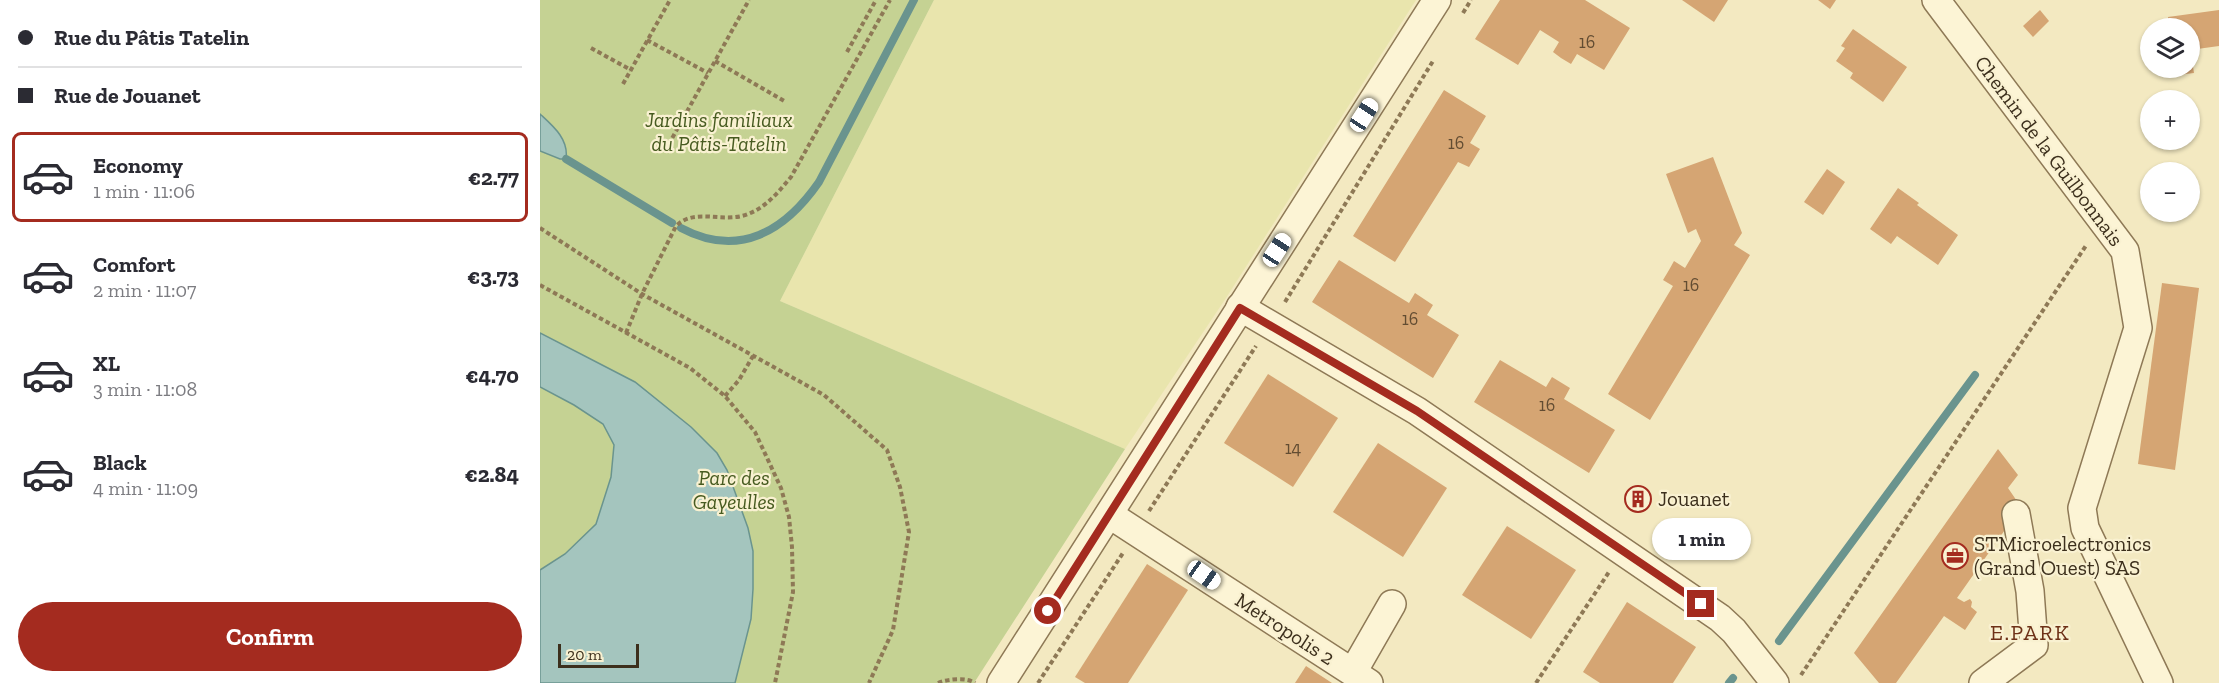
<!DOCTYPE html>
<meta charset="utf-8">
<style>
:root{--surface:#fff;--page:#f2f2f3;--text:#2b2b33;--muted:#7c7c81;--line:#e1e1e2;--accent:#a42b1f}
body{margin:0;font-family:"Zilla Slab",serif;background:var(--page);color:var(--text);height:100vh;display:flex;flex-direction:column;font-size:22px;white-space:nowrap}
*{box-sizing:border-box;margin:0}
p{font-size:20px;color:var(--muted)}
.icon{flex:none;width:33px;height:33px;fill:none;stroke:currentColor;stroke-width:2;stroke-linecap:round;stroke-linejoin:round}
.map{position:relative;flex:1;overflow:hidden}
.side{display:flex;flex-direction:column;background:var(--surface);width:540px}
.side>*{flex:none}
.hud{display:grid;align-content:center;height:132px;padding:0 18px;background:var(--surface)}
.fabs{position:absolute;left:1600px;top:18px;display:grid;gap:12px}
.fabs a{display:grid;place-items:center;width:60px;height:60px;border-radius:50%;background:var(--surface);box-shadow:0 2px 4px #0004;font-size:30px}
.scale{position:absolute;left:18px;bottom:15px;width:81px;box-sizing:border-box;padding-left:6px;border:3px solid #3c2f1c;border-top:0;font-size:16px;line-height:21px;white-space:nowrap;color:#3c2f1c;-webkit-text-stroke:4px #f9f1d1;paint-order:stroke}
.end{position:absolute;width:27px;height:27px;margin:-14px;border:8px solid #a42b1f;background:#fff;box-shadow:0 0 0 3px #fff}
.from{border-radius:50%}
.bubble{position:absolute;height:42px;border-radius:21px;background:var(--surface);box-shadow:0 2px 4px #0004;font-size:20px;font-weight:800;line-height:42px;text-align:center}
.car{position:absolute;width:18px;height:36px;margin:-18px -9px;border-radius:8px;box-shadow:0 0 4px 2px #0007;background:linear-gradient(#fff 24%,#345 0 40%,#fff 0 76%,#345 0 86%,#fff 0)}
.hud b{display:flex;align-items:center;gap:21px;height:57px;font-size:22px}
.hud b+b{border-top:2px solid var(--line)}
.hud i{width:15px;height:15px;background:var(--text)}
ul{padding:0;list-style:none}
li{display:flex;align-items:center;gap:18px;height:90px;margin:0 12px 9px;padding:0 6px;border:3px solid transparent;border-radius:9px}
li div{flex:1}
li b{display:block;font-size:22px}
li em{font-style:normal;font-weight:800}
li.active{border-color:var(--accent)}
li>.icon{width:54px;height:54px;stroke-width:1.5}
.action{display:flex;gap:12px;margin-top:auto;padding:12px 18px}
.action a{flex:1;height:69px;border-radius:36px;background:var(--accent);color:#fff;font-size:24px;font-weight:800;line-height:69px;text-align:center}
main{display:flex;flex:1;min-height:0}
.map>svg:first-child{display:block}
.farmland{fill:#e9e5ad}
.green{fill:#c5d293}
.water{fill:#a4c5be;stroke:#6a948e;stroke-width:1.5}
.lines{fill:none;stroke-linecap:round;stroke-linejoin:round}
.stream{stroke:#6a948e;stroke-width:8}
.building{fill:#d5a573}
.minor-casing{stroke:#8e7956;stroke-width:30}
.path{stroke:#8e7956;stroke-width:4;stroke-dasharray:4.5 3;stroke-linecap:butt}
.minor{stroke:#fcf4d5;stroke-width:27}
.route{stroke:#a42b1f;stroke-width:8}
.labels{text-anchor:middle;stroke-width:4.5;stroke-linejoin:round;paint-order:stroke}
.number-label{font-size:18px;fill:#624c32}
.park-label{font-size:21px;font-style:italic;fill:#475b20;stroke:#f9f1d1}
.street-label{font-size:21px;fill:#3c2f1c;stroke:#f9f1d1}
.poi-label{font-size:21px;fill:#3c2f1c;stroke:#f9f1d1;text-anchor:start}
.neighbourhood-label{font-size:22px;letter-spacing:1.5px;fill:#6e3117;stroke:#f9f1d1}
</style>
<main>
<section class="side">
<div class="hud">
<b><i class="from"></i>Rue du Pâtis Tatelin</b>
<b><i></i>Rue de Jouanet</b>
</div>
<ul>
<li class="active"><svg class="icon" aria-label="car" viewBox="0 0 24 24"><path d="M5 17H2v-5l4-1 3-4h7l3 4 3 1v5h-3M9 17h6M6 11h13"/><circle cx="7" cy="17" r="2"/><circle cx="17" cy="17" r="2"/></svg><div><b>Economy</b><p>1 min · 11:06</p></div><em>€2.77</em></li>
<li><svg class="icon" aria-label="car" viewBox="0 0 24 24"><path d="M5 17H2v-5l4-1 3-4h7l3 4 3 1v5h-3M9 17h6M6 11h13"/><circle cx="7" cy="17" r="2"/><circle cx="17" cy="17" r="2"/></svg><div><b>Comfort</b><p>2 min · 11:07</p></div><em>€3.73</em></li>
<li><svg class="icon" aria-label="car" viewBox="0 0 24 24"><path d="M5 17H2v-5l4-1 3-4h7l3 4 3 1v5h-3M9 17h6M6 11h13"/><circle cx="7" cy="17" r="2"/><circle cx="17" cy="17" r="2"/></svg><div><b>XL</b><p>3 min · 11:08</p></div><em>€4.70</em></li>
<li><svg class="icon" aria-label="car" viewBox="0 0 24 24"><path d="M5 17H2v-5l4-1 3-4h7l3 4 3 1v5h-3M9 17h6M6 11h13"/><circle cx="7" cy="17" r="2"/><circle cx="17" cy="17" r="2"/></svg><div><b>Black</b><p>4 min · 11:09</p></div><em>€2.84</em></li>
</ul>
<div class="action"><a>Confirm</a></div>
</section>
<div class="map">
<svg width="1679" height="683" viewBox="0 0 1679 683">
<rect width="100%" height="100%" fill="#f3e9c1"/>
<!-- farmland -->
<polygon class="farmland" points="394,0 876,0 686,298 585,449 240,301"/>
<!-- green -->
<polygon class="green" points="0,0 394,0 240,301 585,449 434,683 0,683"/>
<!-- water -->
<g class="water">
<path d="M0,114c13,12 29,25 26,45h-6l-20,-8z"/>
<polygon points="0,333 95,382 151,427 177,453 187,470 208,528 213,551 213,589 211,619 195,683 0,683 0,570 25,554 56,524 71,477 74,445 63,424 34,405 0,387"/>
</g>
<g class="lines">
<!-- stream -->
<g class="stream">
<polyline points="26,159 132,223"/>
<path d="M141,228c58,31 104,3 138,-46l95,-182"/>
<polyline points="1239,641 1435,375"/>
<polyline points="1189,683 1193,678"/>
</g>
</g>
<!-- building -->
<g class="building">
<polygon points="960,0 1045,0 1090,28 1064,70 1037,54 1031,64 1021,58 1013,52 1019,42 1000,30 978,65 935,39"/>
<polygon points="1142,0 1188,0 1174,22"/>
<polygon points="1278,0 1296,0 1290,9"/>
<polygon points="1500,10 1509,21 1493,37 1483,26"/>
<polygon points="1679,10 1679,46 1650,50 1650,28 1629,28 1628,17"/>
<polygon points="1313,29 1367,67 1343,102 1310,78 1313,73 1296,61 1305,48 1301,46"/>
<polygon points="1651,53 1654,73 1637,75 1636,68 1650,68"/>
<polygon points="904,90 946,116 930,143 940,149 929,167 918,162 855,262 813,236"/>
<polygon points="1173,157 1202,233 1194,245 1210,255 1110,420 1068,394 1133,286 1123,280 1129,270 1134,261 1145,268 1161,241 1156,229 1148,233 1126,174"/>
<polygon points="1287,169 1305,182 1283,215 1264,202"/>
<polygon points="1358,188 1379,203 1377,205 1418,235 1398,265 1357,236 1351,244 1330,229"/>
<polygon points="799,260 869,303 875,293 893,305 887,315 919,335 893,378 772,302"/>
<polygon points="1622,283 1659,288 1635,470 1598,464"/>
<polygon points="960,360 1006,387 1012,377 1030,388 1024,399 1075,430 1049,473 934,402"/>
<polygon points="728,374 798,418 753,487 684,443"/>
<polygon points="838,443 907,488 863,557 793,512"/>
<polygon points="1458,449 1478,475 1468,488 1481,507 1417,598 1424,602 1430,599 1432,602 1431,607 1437,612 1425,630 1404,616 1356,683 1339,683 1314,653"/>
<polygon points="1091,488 1111,502 1106,510 1085,496"/>
<polygon points="967,526 1036,570 991,639 922,595"/>
<polygon points="607,564 648,590 588,683 545,683 535,677"/>
<polygon points="1087,602 1156,647 1133,683 1060,683 1043,672"/>
<polygon points="766,666 792,683 755,683"/>
</g>
<g class="lines">
<defs>
<g id="minor">
<polyline points="1396,0 1585,251 1598,328 1542,508 1545,528 1619,683"/>
<polyline points="700,307 877,411 1180,618 1194,631 1235,683"/>
<polyline points="570,515 829,683"/>
<polyline points="813,672 852,604"/>
<polyline points="461,683 897,0"/>
<polyline points="1443,683 1494,645 1490,591 1476,514"/>
</g>
</defs>
<!-- minor casing -->
<use href="#minor" class="minor-casing"/>
<!-- path -->
<g class="path">
<polyline points="923,13 931,0"/>
<polyline points="107,40 168,73"/>
<polyline points="51,48 91,70"/>
<polyline points="307,52 336,0"/>
<polyline points="175,61 246,102"/>
<polyline points="83,84 130,0"/>
<polyline points="125,151 209,0"/>
<polyline points="0,228 102,294 284,395 347,450 360,487 369,532 353,630 329,683"/>
<polyline points="0,285 150,368 185,396 215,432 241,488 249,517 252,547 253,592 235,683"/>
<polyline points="745,302 893,61"/>
<path d="M86,333l16,-39 34,-68c19,-19 48,-2 72,-12 19,-7 31,-23 43,-37l99,-177"/>
<polyline points="185,396 199,380 213,356"/>
<polyline points="609,511 716,346"/>
<polyline points="1261,675 1547,244"/>
<path d="M398,683c9,-4 29,-6 37,0"/>
<polyline points="498,683 583,553"/>
<polyline points="996,683 1069,572"/>
</g>
<!-- minor -->
<use href="#minor" class="minor"/>
</g>
<g class="lines">
<!-- route -->
<polyline class="route" points="508,611 700,308 877,411 1161,604"/>
</g>
<!-- icons -->
<defs>
<symbol id="building-ring" viewBox="-11 -11 22 22"><circle r="9.5" fill="#f9f1d1" stroke="#a42b1f" stroke-width="1.5"/><path d="M-4-6H4V6H1V3H-1V6H-4ZM-2.5-4.3h1.7v1.8h-1.7ZM.8-4.3h1.7v1.8H.8ZM-2.5-1h1.7V.8h-1.7ZM.8-1h1.7V.8H.8Z" fill="#a42b1f"/></symbol>
<symbol id="office-ring" viewBox="-11 -11 22 22"><circle r="9.5" fill="#f9f1d1" stroke="#a42b1f" stroke-width="1.5"/><path d="M-6-3h4V-5.5h4V-3h4V5H-6ZM-1-4.5V-3h2v-1.5ZM-6 0V1H6V0Z" fill="#a42b1f"/></symbol>
</defs>
<g fill-rule="evenodd">
<use href="#building-ring" x="1083" y="484" width="30" height="30"/>
<use href="#office-ring" x="1400" y="541" width="30" height="30"/>
</g>
<g class="labels">
<!-- number labels -->
<g class="number-label">
<text x="1047" y="48">16</text>
<text x="916" y="149">16</text>
<text x="1151" y="291">16</text>
<text x="870" y="325">16</text>
<text x="1007" y="411">16</text>
<text x="753" y="454">14</text>
</g>
<!-- park labels -->
<g class="park-label">
<text x="179" y="127">Jardins familiaux<tspan x="179" dy="24">du Pâtis-Tatelin</tspan></text>
<text x="194" y="485">Parc des<tspan x="194" dy="24">Gayeulles</tspan></text>
</g>
<!-- street labels -->
<g class="street-label">
<text transform="translate(1509 151) rotate(53)" y="7">Chemin de la Guilbonnais</text>
<text transform="translate(745 629) rotate(33)" y="7">Metropolis 2</text>
</g>
<!-- poi labels -->
<g class="poi-label">
<text x="1118" y="506">Jouanet</text>
<text x="1434" y="551">STMicroelectronics<tspan x="1434" dy="24">(Grand Ouest) SAS</tspan></text>
</g>
<!-- neighbourhood labels -->
<g class="neighbourhood-label">
<text x="1490" y="640">E.PARK</text>
</g>
</g>
</svg>
<div class="fabs">
<a><svg class="icon" aria-label="layers" viewBox="0 0 24 24"><path d="M12 4l9 5-9 5-9-5zM3 14l9 5 9-5"/></svg></a>
<a>+</a>
<a>−</a>
</div>
<div class="scale">20 m</div>
<i class="end from" style="left:508px;top:611px"></i>
<i class="end" style="left:1161px;top:604px"></i>
<div class="bubble" style="left:1112px;top:518px;width:99px">1 min</div>
<i class="car" style="left:824px;top:115px;rotate:33deg"></i>
<i class="car" style="left:737px;top:250px;rotate:33deg"></i>
<i class="car" style="left:664px;top:575px;rotate:125deg"></i>
</div>
</main>
